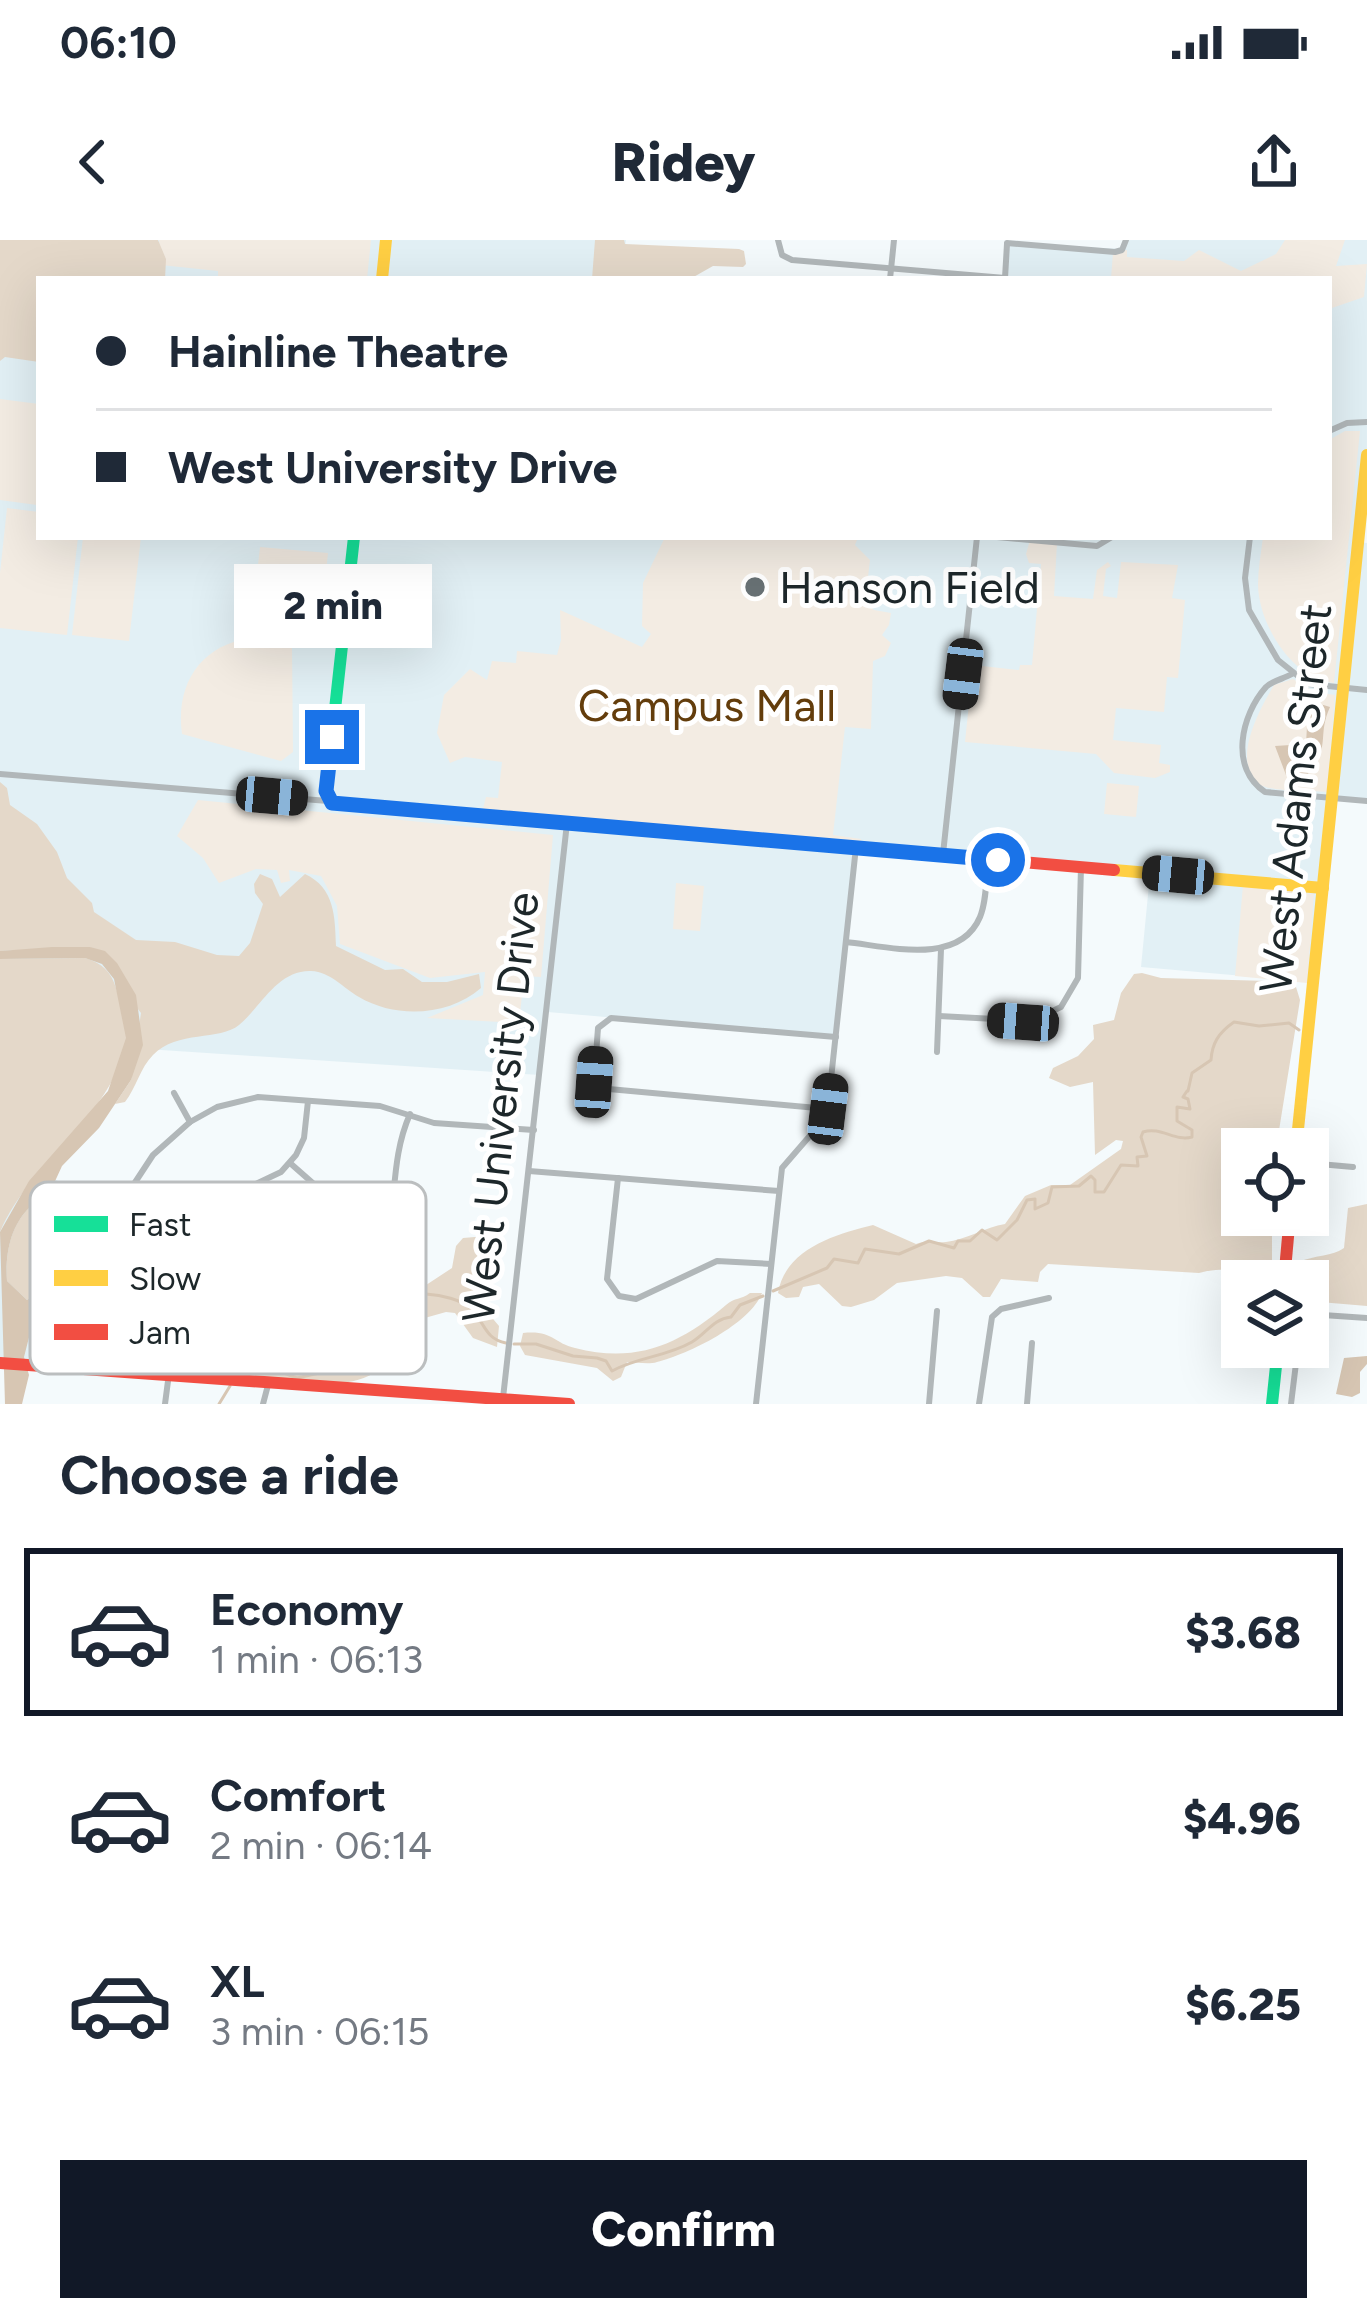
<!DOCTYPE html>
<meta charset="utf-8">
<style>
:root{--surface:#fff;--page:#f6f6f7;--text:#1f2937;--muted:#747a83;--line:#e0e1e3;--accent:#111827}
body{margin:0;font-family:Figtree,sans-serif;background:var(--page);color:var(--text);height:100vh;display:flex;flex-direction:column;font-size:45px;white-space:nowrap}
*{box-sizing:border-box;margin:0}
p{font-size:39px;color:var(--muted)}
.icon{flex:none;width:66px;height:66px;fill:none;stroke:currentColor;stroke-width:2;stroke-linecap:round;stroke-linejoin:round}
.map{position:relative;height:1164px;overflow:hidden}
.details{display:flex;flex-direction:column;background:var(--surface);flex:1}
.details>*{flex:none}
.top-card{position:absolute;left:36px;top:36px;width:1296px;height:264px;border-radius:0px;box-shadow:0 12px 48px #0002;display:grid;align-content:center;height:264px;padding:0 60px;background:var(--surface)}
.tools{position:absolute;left:1221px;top:888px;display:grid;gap:24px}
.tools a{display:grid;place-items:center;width:108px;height:108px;border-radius:0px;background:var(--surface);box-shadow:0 12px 48px #0002;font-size:60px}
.end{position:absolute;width:54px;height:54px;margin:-27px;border:15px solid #1a73e8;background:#fff;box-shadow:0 0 0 6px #fff}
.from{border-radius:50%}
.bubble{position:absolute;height:84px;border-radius:0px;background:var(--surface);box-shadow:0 12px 48px #0002;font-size:39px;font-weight:800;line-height:84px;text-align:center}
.car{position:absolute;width:36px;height:72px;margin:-36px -18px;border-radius:15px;box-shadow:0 0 9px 3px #0007;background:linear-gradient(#222 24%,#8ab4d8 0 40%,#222 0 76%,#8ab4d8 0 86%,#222 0)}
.top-card b{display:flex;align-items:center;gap:42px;height:114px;font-size:45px}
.top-card b+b{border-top:3px solid var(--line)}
.top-card i{width:30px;height:30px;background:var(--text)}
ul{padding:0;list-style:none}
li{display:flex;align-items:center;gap:36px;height:168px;margin:0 24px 18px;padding:0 36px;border:6px solid transparent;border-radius:0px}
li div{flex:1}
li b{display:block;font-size:45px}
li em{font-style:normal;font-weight:800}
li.on{border-color:var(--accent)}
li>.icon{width:108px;height:108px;stroke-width:1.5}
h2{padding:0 60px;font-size:54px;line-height:144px}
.primary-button{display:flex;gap:24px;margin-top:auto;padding:24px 60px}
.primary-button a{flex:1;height:138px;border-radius:0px;background:var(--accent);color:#fff;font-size:48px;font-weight:800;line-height:138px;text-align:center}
.status{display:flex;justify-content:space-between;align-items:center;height:84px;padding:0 60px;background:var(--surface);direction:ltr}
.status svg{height:33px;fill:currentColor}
header{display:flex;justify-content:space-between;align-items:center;height:156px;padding:0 60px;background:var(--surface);font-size:54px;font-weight:800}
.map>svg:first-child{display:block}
.built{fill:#e2f0f5}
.green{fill:#f3ece3}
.forest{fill:#e4d8c9}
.water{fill:#d7c6b3;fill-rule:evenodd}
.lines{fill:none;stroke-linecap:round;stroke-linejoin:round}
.stream{stroke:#d7c6b3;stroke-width:3}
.street{stroke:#b1b7b9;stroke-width:6}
.fast{stroke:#16e098;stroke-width:12}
.slow{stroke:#ffcf43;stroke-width:12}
.jam{stroke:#f24e42;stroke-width:12}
.route{stroke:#1a73e8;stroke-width:15}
.poi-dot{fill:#687174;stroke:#fff;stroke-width:4.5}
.labels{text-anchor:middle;stroke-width:10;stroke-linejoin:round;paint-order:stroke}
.poi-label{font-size:45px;fill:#1d272a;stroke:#fff;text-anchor:start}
.park-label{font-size:45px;fill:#633d0c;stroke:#fff}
.street-label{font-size:45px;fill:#1d272a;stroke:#fff}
.key{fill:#fff;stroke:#bbbebf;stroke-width:3}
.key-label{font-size:33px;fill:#1d272a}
</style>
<div class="status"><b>06:10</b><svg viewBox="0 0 49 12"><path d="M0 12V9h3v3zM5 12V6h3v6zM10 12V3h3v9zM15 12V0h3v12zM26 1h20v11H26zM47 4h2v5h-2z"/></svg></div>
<header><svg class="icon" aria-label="back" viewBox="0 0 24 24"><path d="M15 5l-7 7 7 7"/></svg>Ridey<svg class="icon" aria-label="share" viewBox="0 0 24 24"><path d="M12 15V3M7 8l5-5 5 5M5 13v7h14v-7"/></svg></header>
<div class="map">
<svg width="1367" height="1164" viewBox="0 0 1367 1164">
<rect width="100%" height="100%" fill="#f4fafc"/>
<!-- built -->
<polygon class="built" points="0,0 626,0 621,39 39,39 39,297 1329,297 1329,39 1005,39 1007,3 1122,9 1126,0 1367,0 1367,216 1359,302 1367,303 1367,561 1333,559 1313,742 1141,727 1150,634 857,607 836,797 548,772 540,835 131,808 45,933 63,944 41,1002 54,1008 49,1073 35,1073 31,1125 0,1123"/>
<!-- green -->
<g class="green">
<polygon points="159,0 371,0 367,39 218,39 218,31 161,25"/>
<polygon points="1285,0 1345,0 1336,26 1367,24 1364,57 1329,69 1329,39 1111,39 1113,12 1127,10 1127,17 1184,21 1199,10 1241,31 1276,14"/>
<polygon points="0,159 39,164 37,265 0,260"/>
<path d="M1345,191h15l-26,252c-41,-4 -75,-57 -76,-98 0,-16 3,-32 5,-48h66v-97z"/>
<polygon points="7,268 39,272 39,297 78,297 67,395 0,388 0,333"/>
<polygon points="83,297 141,297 129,401 72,395"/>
<polygon points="665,297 869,299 857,300 855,305 870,320 865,363 874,370 891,373 889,385 882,395 891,403 885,416 873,421 871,489 845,487 833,595 861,599 860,607 481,576 486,557 498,558 502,522 465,517 450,523 437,493 444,455 470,429 487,440 492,421 516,423 517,411 557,415 561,400 560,370 642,407 651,394 642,386 643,343"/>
<polygon points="1030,300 1057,303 1054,356 1093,359 1097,330 1108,322 1111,326 1106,329 1103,356 1117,358 1121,322 1178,325 1172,358 1185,360 1178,438 1167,437 1164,472 1116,468 1113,500 1161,505 1159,523 1170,525 1170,532 1155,538 1114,533 1096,514 965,502 973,425 1019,430 1020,425 1032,425 1041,324 1029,323 1026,314"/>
<polygon points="260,307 328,313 322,368 254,361"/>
<path d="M251,398l41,9 1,105 -12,9 -99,-27c-7,-49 18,-89 69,-96z"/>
<path d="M1293,439l22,13 20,3 -8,97c-14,-1 -58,0 -68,-8 -29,-23 2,-77 15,-99z"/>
<polygon points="1107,543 1139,546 1136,577 1104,574"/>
<polygon points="198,560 553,595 541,737 524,736 519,783 427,778 483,755 485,732 430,738 340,704 337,666 321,636 289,630 290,641 281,643 277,630 256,629 219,643 203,618 177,596"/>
<polygon points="676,643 704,646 700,691 673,689"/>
<polygon points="1243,645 1314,654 1307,743 1235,736"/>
</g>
<!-- forest -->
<g class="forest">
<polygon points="0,0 158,0 166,19 165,39 39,39 39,122 5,117 0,121"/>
<polygon points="595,0 624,0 625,4 739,9 744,11 746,24 743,27 713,26 690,39 592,39"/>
<path d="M0,542l7,6 3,17 27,19 20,28 10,26 25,25 2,9 42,28 39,2 42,13 22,1 11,-13 13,-39 -8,-11 -1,-9 6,-10 12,5 8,18 25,-23c30,14 30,43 31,72l49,24 18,-1 19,13h25l32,-8 2,14c-32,28 -85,31 -122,9 -16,-9 -28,-25 -48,-26 -34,-1 -50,36 -72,54 -19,16 -62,5 -86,30 -13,13 -17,33 -28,47l-10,2 16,-24 10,-67 -51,-66 -90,4z"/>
<path d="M85,718c22,7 28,17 34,40 4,14 10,31 7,46 -16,74 -95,116 -126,188v-273z"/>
<path d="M1142,733l19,5 107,3 28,6 4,13 -24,149h-34v66h30v47c-20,11 -50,4 -73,11l-151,-9 -8,8 -2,10 -37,-3 -11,18h-7l-21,-19 -16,-2 -49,7 -23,17 -23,7 -9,-1 -23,-22 -16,3 -4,10 -13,1 -8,-5c7,-44 58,-59 95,-68l43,19c13,-4 18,-1 30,-2 19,-2 40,-15 59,-18l20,-28 26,-11h19l51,-36 2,-8 -7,-1 -21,15 -2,-73 -23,5 -21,-9 4,-10 25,-12 16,-17 -1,-14 21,-5 7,-27 13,-19z"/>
<path d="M1367,964v102l-59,-5v-20l-11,-1 2,-18c15,-7 32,-5 45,-14l4,-40z"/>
<path d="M30,967l6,4 -5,86 -4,3 -20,-19c-2,-27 3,-55 23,-74z"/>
<path d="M475,997l10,3 6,11 -12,30v15l8,7 1,10 11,13 -2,21 -24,-9 -18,-25 -9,-1 -64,18 -10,14 2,29c-35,21 -84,4 -122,3 -18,-1 -31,1 -48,-5v-14l13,-36 6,5 3,16 7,4 29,1 11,-13 38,-18 24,2 53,-8 64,-42 4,-22 7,-8z"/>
<path d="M750,1053h12c-12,31 -73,61 -105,69 -9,3 -20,0 -30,0l-6,15 -8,4 -16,-13 -72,-13 -5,-9 3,-13c30,-3 30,10 52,15 62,16 105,-4 151,-43 9,-8 15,-5 24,-12z"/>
</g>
<!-- water -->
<g class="water">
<path d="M1301,454l9,7 20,6c-14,31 3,39 -25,70l-19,-2 -11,-29 31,-2 1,-18 6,-5 -13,-18z"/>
<path d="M52,707h38l15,4 12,12 19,32 7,50 -12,35 -32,48 -37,38 -11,24 -12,108 -15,59 5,18 -7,29h-17l-5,-172 29,-51 79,-90 18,-53 -12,-59 -12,-15 -17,-6 -85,1v-8zM30,967l6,4 -5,86 -4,3 -20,-19c-2,-26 3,-55 23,-74z"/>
<polygon points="1367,1116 1367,1124 1360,1132 1360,1153 1352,1157 1336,1154 1344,1118"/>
</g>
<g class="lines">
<!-- stream -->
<g class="stream">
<path d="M1188,851l4,-18 19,-13c1,-16 7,-27 23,-38l25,4 30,-3 10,7"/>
<path d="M773,1051l54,-23 7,-9 24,4 7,-14 34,5 30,-13 25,7 4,-7h12l12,-11 15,10 20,-20 10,-20 8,-1v10l13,-6 4,-16 27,-1 12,-10 4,4v12h9l17,-27 17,1 -1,-9 10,-1 -6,-19 2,-5c18,-6 32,10 49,5v-7l-15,-9v-14l13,2 -2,-10 -5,-2 4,-6"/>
<path d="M514,1104h22l37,12 24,2 9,3 6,10c25,-14 54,-14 80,-29 15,-9 21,-23 39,-25l9,-12 23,-9"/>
<path d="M235,1136l4,-11 13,-4 45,17 31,-7 15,-15 23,-10 16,-22 44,-30c14,1 36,5 46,16 13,13 13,29 34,33"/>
<polyline points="219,1164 230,1146"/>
</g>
<!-- street -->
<g class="street">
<polyline points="778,0 782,15 792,20 1005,38"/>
<polyline points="1007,3 1115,12 1122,10 1126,0"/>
<polyline points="1005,38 1007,4"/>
<polyline points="890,39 894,0"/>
<polyline points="1329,191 1347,183 1367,182"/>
<polyline points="997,297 1097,306 1112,297"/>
<polyline points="1250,297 1245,338 1249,370 1278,420 1308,444 1367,450"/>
<path d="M1292,434c-9,5 -20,7 -26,13 -25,28 -37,81 -1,105l102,9"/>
<polyline points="0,534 328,561"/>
<polyline points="943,614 977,297"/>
<path d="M846,702c40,4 113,25 134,-25 7,-17 6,-40 8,-58"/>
<polyline points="939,776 1031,781 1061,767 1078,738 1081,627"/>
<polyline points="937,812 941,709"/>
<polyline points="174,853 190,882"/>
<polyline points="828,869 598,848 594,842 598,788 611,778 836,797"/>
<polyline points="290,923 315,945"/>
<polyline points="1308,923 1353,927"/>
<polyline points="529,931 779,951"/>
<polyline points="618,938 607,1039 619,1056 636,1059 717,1021 771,1024"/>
<path d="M194,1004c31,21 62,22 98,26 137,13 81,-72 118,-156"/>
<polyline points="1308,1074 1367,1078"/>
<polyline points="87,1129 97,1027 111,979 153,915 190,882 217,867 258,857 380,866 434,883 534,890"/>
<polyline points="503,1158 567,583"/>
<polyline points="165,1164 182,1034 189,1014 213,975 245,949 281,932 296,915 304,898 308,861"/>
<polyline points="263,1164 268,1145"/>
<polyline points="756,1164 782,928 827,876 856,607"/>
<polyline points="929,1164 937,1071"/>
<polyline points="979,1164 992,1077 1001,1069 1049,1058"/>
<polyline points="1027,1164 1032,1103"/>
<polyline points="1291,1164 1298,1107"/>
</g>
<!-- fast -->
<g class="fast">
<polyline points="354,297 326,551 332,563 649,590"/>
<polyline points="1272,1164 1278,1107"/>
</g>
<!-- slow -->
<g class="slow">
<polyline points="382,39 386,0"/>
<polyline points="1114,630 1323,648"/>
<polyline points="1296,909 1367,215"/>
</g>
<!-- jam -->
<g class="jam">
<polyline points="649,590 1114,630"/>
<polyline points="1284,1041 1290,975"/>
<polyline points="0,1123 569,1164"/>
</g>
</g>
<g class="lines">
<!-- route -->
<polyline class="route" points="332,497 326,551 332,563 998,620"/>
</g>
<!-- markers -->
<circle class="poi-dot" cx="755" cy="347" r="12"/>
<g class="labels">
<!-- poi labels -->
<g class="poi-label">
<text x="779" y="363">Hanson Field</text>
</g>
<!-- park labels -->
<g class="park-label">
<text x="707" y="481">Campus Mall</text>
</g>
<!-- street labels -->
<g class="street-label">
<text transform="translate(1295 558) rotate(-84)" y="16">West Adams Street</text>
<text transform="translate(500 867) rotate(-84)" y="16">West University Drive</text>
</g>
</g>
<!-- legend -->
<rect x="30" y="942" width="396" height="192" rx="18" class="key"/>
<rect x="54" y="976" width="54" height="16" fill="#16e098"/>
<rect x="54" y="1030" width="54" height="16" fill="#ffcf43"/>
<rect x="54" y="1084" width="54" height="16" fill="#f24e42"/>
<g class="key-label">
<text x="129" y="996">Fast</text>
<text x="129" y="1050">Slow</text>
<text x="129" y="1104">Jam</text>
</g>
</svg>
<div class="tools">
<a><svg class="icon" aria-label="locate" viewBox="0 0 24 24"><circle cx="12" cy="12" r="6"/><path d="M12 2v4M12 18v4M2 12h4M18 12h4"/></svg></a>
<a><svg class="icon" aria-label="layers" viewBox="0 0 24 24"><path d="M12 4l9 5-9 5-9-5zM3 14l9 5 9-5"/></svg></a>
</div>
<i class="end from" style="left:998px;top:620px"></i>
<i class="end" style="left:332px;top:497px"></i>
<div class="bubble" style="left:234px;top:324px;width:198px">2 min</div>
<i class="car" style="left:963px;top:434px;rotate:187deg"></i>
<i class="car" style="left:272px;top:556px;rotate:95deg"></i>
<i class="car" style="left:1178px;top:635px;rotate:275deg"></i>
<i class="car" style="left:1023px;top:782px;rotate:274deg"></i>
<i class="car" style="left:594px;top:842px;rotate:4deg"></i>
<i class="car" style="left:828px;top:869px;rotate:7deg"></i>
<div class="top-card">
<b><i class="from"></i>Hainline Theatre</b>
<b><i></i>West University Drive</b>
</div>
</div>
<section class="details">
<h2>Choose a ride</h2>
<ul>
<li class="on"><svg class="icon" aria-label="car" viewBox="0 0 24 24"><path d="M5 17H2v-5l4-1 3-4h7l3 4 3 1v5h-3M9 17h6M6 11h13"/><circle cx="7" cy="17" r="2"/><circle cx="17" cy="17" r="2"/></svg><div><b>Economy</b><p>1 min · 06:13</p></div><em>$3.68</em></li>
<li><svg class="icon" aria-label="car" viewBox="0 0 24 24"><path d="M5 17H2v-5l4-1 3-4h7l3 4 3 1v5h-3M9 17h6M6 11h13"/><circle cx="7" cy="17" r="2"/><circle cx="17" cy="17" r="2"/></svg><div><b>Comfort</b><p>2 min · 06:14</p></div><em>$4.96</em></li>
<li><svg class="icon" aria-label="car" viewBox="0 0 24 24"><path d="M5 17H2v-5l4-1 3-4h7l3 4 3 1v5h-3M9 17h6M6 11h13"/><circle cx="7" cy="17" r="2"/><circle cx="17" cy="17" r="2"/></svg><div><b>XL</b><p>3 min · 06:15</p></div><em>$6.25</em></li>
</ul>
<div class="primary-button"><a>Confirm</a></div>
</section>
